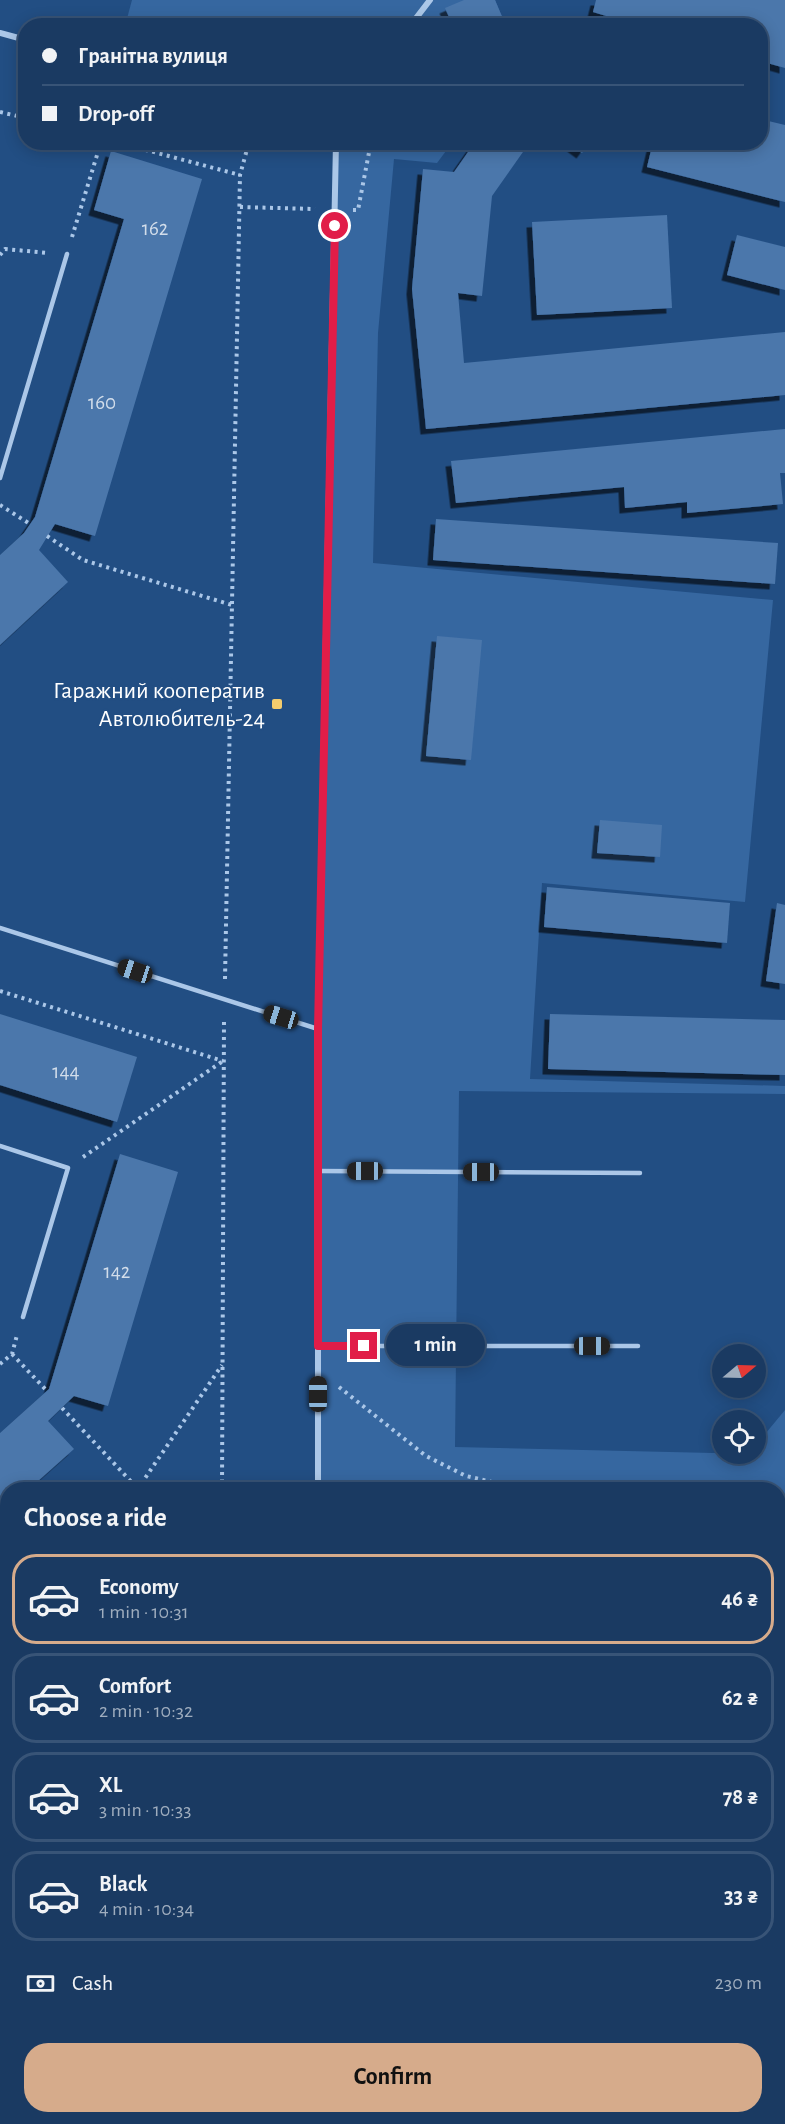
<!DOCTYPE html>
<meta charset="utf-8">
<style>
:root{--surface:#1a3a62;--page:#27456b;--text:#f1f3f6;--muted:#9fadbe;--line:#385477;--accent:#d6ab8b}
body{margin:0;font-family:"Alegreya Sans",sans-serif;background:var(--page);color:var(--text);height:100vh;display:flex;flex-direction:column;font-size:22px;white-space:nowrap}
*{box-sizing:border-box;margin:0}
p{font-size:20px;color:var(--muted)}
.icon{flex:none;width:33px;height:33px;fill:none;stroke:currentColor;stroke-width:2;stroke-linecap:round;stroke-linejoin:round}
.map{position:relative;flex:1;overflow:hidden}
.sheet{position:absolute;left:0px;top:1482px;width:786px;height:642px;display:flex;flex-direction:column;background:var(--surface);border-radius:24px 24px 0 0;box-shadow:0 3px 15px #0003,0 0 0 2px var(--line)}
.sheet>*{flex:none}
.banner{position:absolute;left:18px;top:18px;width:750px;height:132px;border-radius:24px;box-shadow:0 3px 15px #0003,0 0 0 2px var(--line);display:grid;align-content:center;height:132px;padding:0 24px;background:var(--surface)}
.needle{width:39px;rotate:71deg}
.buttons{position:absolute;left:712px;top:1344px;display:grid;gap:12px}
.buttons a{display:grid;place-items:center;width:54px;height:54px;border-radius:50%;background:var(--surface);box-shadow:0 3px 15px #0003,0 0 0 2px var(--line);font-size:30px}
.end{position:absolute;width:27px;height:27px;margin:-14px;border:8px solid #e11d48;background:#fff;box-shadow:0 0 0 3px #fff}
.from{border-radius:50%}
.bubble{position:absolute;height:42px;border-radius:21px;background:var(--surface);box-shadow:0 3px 15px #0003,0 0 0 2px var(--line);font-size:20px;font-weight:700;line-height:42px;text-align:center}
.car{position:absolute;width:18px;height:36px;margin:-18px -9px;border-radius:8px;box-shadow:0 0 4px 2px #0007;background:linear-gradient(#222 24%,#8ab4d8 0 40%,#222 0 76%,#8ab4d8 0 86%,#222 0)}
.banner b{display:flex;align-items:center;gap:21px;height:57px;font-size:22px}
.banner b+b{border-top:2px solid var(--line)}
.banner i{width:15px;height:15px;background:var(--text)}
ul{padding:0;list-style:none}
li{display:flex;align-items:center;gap:18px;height:90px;margin:0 12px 9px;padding:0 12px;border:3px solid var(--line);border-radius:24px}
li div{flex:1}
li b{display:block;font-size:22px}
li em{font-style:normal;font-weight:700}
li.active{border-color:var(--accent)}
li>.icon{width:54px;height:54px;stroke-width:1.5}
h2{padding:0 24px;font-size:27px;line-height:72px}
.pay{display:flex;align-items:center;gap:15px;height:66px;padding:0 24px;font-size:22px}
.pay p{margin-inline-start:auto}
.cta{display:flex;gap:12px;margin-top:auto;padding:12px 24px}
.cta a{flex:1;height:69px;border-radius:24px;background:var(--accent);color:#111;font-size:24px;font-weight:700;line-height:69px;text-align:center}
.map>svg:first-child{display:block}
.green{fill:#3667a0}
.building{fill:#4b77ab;filter:url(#shadow)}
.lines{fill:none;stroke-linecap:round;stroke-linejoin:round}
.path{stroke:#abc7e8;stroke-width:4;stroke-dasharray:3 4.5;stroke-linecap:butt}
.service{stroke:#abc7e8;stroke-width:4.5}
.minor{stroke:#abc7e8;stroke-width:6}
.route{stroke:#e11d48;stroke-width:8}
.poi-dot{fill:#f4cc6d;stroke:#224e83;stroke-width:2}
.labels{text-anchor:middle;stroke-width:4.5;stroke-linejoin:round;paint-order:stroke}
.number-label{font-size:21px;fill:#d2ddea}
.poi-label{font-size:24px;fill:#fff;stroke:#224e83;text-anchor:end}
</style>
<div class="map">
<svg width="785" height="2124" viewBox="0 0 785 2124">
<defs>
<filter id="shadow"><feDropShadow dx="-5.5" dy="5.5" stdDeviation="0" flood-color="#0009"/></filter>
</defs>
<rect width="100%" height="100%" fill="#224e83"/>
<!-- green -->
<g class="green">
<polygon points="132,0 495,0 506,26 125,26"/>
<polygon points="336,143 452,143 437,163 394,159 378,333 373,563 773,600 745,902 542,883 530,1079 785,1086 785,1094 459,1091 455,1447 756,1454 756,1445 785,1410 785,2124 316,2124 316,2116 778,2116 778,1490 318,1489 318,1029"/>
</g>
<!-- building -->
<g class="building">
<polygon points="464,0 495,0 506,26 453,26 445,8"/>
<polygon points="596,0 785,0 785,68 760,61 760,26 639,26 593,12"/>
<polygon points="760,119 785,125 785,202 647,167 653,142 760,142"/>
<polygon points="475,142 530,142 492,196 482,296 458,293 464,363 785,332 785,395 426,429 412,289 423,169 454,172"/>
<polygon points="567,142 590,142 582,153"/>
<polygon points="111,151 202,179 95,536 55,524 39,550 68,582 0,645 0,555 24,533 35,517 124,219 94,210"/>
<polygon points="667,215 672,308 537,315 532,222"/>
<polygon points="737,235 785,247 785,290 727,275"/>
<polygon points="785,429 785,473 780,473 783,504 687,513 687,502 625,508 624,487 456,503 451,461"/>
<polygon points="436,519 778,543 775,584 433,560"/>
<polygon points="437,636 482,640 471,760 426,756"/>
<polygon points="600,820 662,825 660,857 597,853"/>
<polygon points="547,887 730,903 727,943 544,927"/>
<polygon points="777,903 785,905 785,984 766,981"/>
<polygon points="0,1014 137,1057 117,1122 0,1085"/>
<polygon points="550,1014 785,1020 785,1075 548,1069"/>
<polygon points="120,1154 178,1172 108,1406 74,1396 48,1421 74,1449 28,1490 8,1490 8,1508 0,1514 0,1433 49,1389"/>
</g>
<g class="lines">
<!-- path -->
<g class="path">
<polyline points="0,112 26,118"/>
<polyline points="116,142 240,175"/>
<polyline points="240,207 315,209"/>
<polyline points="353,210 358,210 371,142"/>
<polyline points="72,237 101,142"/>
<polyline points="0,255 5,249 48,253"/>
<polyline points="0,505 30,524"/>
<polyline points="47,536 83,560 232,605"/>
<polyline points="225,979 240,175 249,142"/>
<polyline points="0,991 223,1061"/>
<polyline points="83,1157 223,1061"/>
<polyline points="12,1354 47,1391"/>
<polyline points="0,1364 12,1354 17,1335"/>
<polyline points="339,1387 426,1456 466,1476 527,1490"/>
<polyline points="62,1408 139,1490"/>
<polyline points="137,1490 222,1365"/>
<polyline points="222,1490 224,1019"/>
<polyline points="778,1530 785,1528"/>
<polyline points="0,1589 8,1584"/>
<polyline points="0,2117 289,2120"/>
<polyline points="338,2120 389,2120"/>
<polyline points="386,2124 392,2116"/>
</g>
<!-- service -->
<g class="service">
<polyline points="0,478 67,254"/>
<polyline points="0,928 318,1029"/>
<polyline points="0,1146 68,1168 23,1317"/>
<polyline points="318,1171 640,1173"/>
<polyline points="318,1346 638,1346"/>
</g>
<!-- minor -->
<g class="minor">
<polyline points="410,26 430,0"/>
<polyline points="0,33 26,40"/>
<polyline points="318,1490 318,1029 336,142"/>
<polyline points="316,2124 316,2116"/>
</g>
</g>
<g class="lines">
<!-- route -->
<polyline class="route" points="335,226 318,1029 318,1346 364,1346"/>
</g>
<!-- markers -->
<rect class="poi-dot" x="271" y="698" width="12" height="12" rx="3"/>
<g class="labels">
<!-- number labels -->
<g class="number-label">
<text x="155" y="235">162</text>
<text x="102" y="409">160</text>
<text x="66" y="1078">144</text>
<text x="117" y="1278">142</text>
</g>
<!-- poi labels -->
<g class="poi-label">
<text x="265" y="698">Гаражний кооператив<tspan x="265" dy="28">Автолюбитель-24</tspan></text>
</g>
</g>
</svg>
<div class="buttons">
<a><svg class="needle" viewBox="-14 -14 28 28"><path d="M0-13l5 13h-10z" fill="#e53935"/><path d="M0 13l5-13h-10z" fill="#9fadbe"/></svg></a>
<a><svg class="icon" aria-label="locate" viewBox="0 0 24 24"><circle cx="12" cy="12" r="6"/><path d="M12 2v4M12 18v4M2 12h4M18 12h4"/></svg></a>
</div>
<i class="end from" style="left:335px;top:226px"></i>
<i class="end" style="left:364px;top:1346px"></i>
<div class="bubble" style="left:386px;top:1324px;width:99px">1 min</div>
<i class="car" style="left:135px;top:971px;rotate:288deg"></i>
<i class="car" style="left:281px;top:1017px;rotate:287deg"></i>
<i class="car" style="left:365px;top:1171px;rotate:270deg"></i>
<i class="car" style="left:481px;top:1172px;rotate:270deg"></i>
<i class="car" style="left:592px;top:1346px;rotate:90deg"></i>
<i class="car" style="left:318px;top:1394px;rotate:0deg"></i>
<div class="banner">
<b><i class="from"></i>Гранітна вулиця</b>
<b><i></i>Drop-off</b>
</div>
<section class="sheet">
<h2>Choose a ride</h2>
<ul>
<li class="active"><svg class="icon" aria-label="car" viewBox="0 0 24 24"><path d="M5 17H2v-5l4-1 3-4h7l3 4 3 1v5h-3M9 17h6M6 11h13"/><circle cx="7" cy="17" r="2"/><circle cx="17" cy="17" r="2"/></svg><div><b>Economy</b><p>1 min · 10:31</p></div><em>46 ₴</em></li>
<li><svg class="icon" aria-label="car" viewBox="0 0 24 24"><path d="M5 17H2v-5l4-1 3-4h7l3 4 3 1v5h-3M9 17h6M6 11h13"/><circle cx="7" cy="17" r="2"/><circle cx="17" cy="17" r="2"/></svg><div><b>Comfort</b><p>2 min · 10:32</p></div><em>62 ₴</em></li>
<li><svg class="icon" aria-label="car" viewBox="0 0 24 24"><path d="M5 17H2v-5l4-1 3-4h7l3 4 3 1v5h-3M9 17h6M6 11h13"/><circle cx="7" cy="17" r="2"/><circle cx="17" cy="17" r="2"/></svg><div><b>XL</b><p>3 min · 10:33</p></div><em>78 ₴</em></li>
<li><svg class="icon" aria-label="car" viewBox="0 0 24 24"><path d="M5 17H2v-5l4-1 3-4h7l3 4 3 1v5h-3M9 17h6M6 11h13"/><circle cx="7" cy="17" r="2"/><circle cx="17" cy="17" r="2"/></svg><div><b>Black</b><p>4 min · 10:34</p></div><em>33 ₴</em></li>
</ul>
<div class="pay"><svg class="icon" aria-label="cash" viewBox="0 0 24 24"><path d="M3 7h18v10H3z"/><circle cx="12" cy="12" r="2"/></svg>Cash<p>230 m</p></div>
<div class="cta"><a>Confirm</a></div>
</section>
</div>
